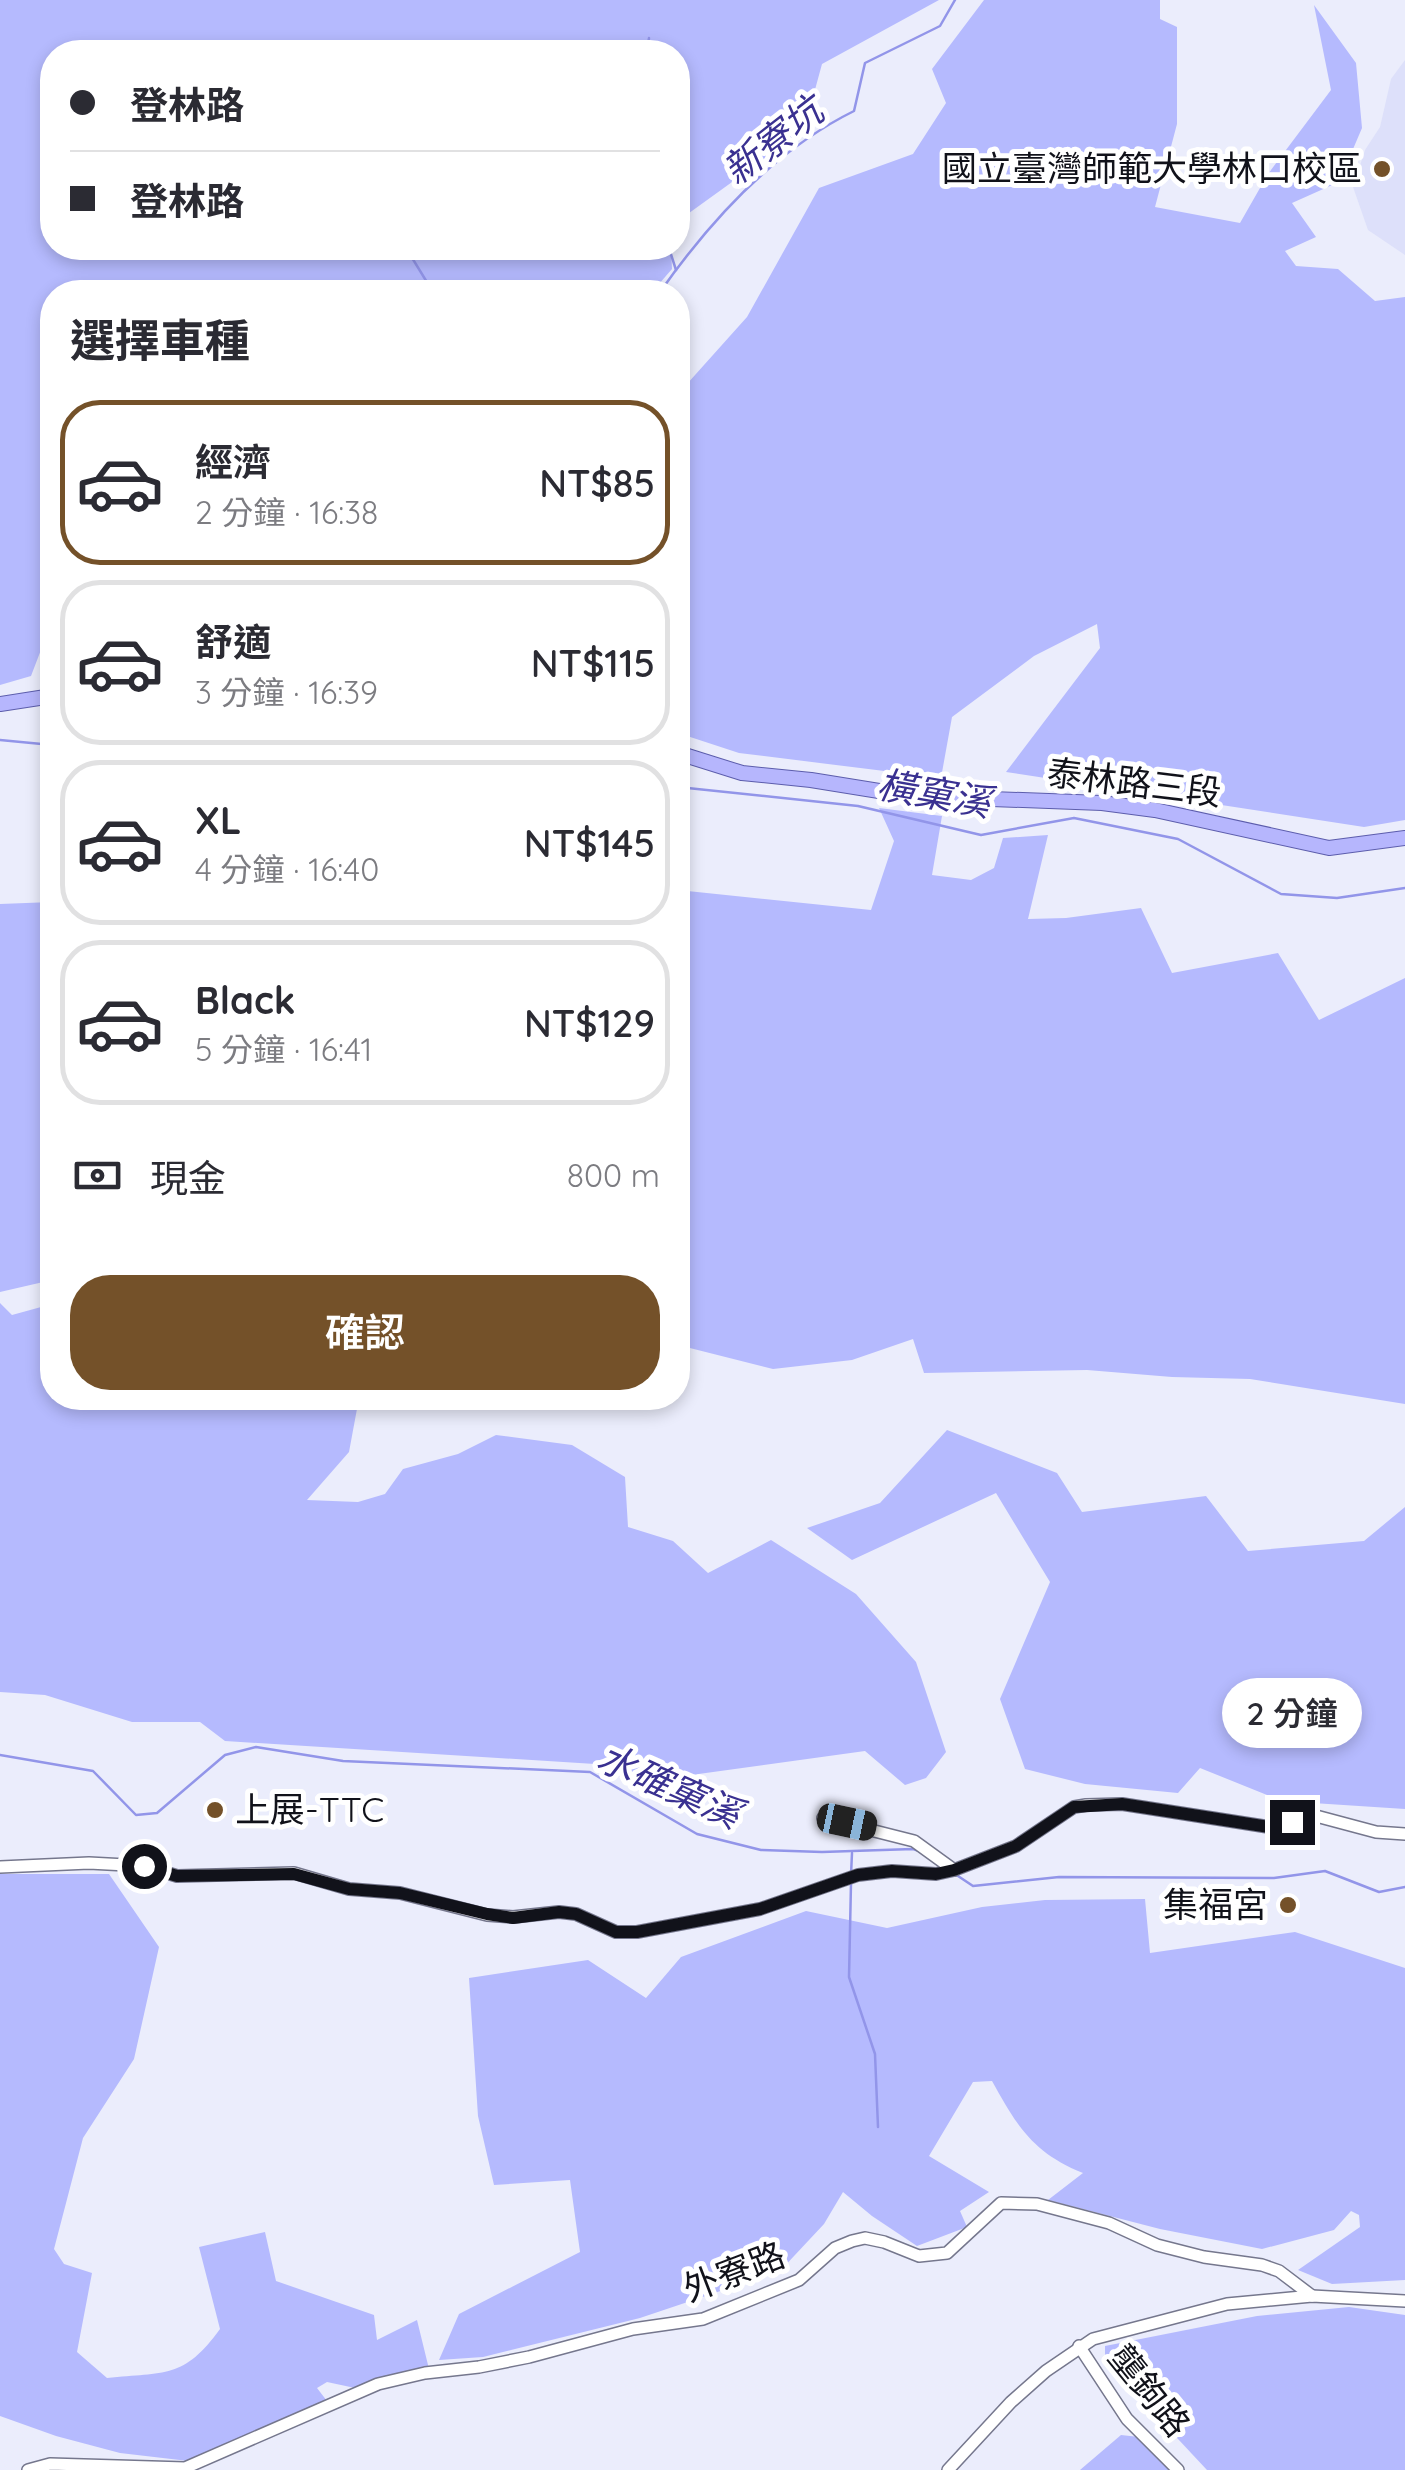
<!DOCTYPE html>
<html lang="zh-TW">
<meta charset="utf-8">
<style>
:root{--surface:#fff;--page:#f2f2f3;--text:#2b2b33;--muted:#7c7c81;--line:#e1e1e2;--accent:#745129}
body{margin:0;font-family:Quicksand,"Noto Sans TC",sans-serif;background:var(--page);color:var(--text);height:100vh;display:flex;flex-direction:column;font-size:38px;white-space:nowrap}
*{box-sizing:border-box;margin:0}
p{font-size:32px;color:var(--muted)}
.icon{flex:none;width:55px;height:55px;fill:none;stroke:currentColor;stroke-width:2;stroke-linecap:round;stroke-linejoin:round}
.map{position:relative;flex:1;overflow:hidden}
.panel{position:absolute;left:40px;top:280px;width:650px;height:1130px;display:flex;flex-direction:column;background:var(--surface);border-radius:40px;box-shadow:0 5px 15px #0003}
.panel>*{flex:none}
.hud{position:absolute;left:40px;top:40px;width:650px;height:220px;border-radius:40px;box-shadow:0 5px 15px #0003;display:grid;align-content:center;height:220px;padding:0 30px;background:var(--surface)}
.end{position:absolute;width:45px;height:45px;margin:-22px;border:12px solid #11121a;background:#fff;box-shadow:0 0 0 5px #fff}
.from{border-radius:50%}
.bubble{position:absolute;height:70px;border-radius:35px;background:var(--surface);box-shadow:0 5px 15px #0003;font-size:32px;font-weight:600;line-height:70px;text-align:center}
.car{position:absolute;width:30px;height:60px;margin:-30px -15px;border-radius:12px;box-shadow:0 0 8px 2px #0007;background:linear-gradient(#222 24%,#8ab4d8 0 40%,#222 0 76%,#8ab4d8 0 86%,#222 0)}
.hud b{display:flex;align-items:center;gap:35px;height:95px;font-size:38px}
.hud b+b{border-top:2px solid var(--line)}
.hud i{width:25px;height:25px;background:var(--text)}
ul{padding:0;list-style:none}
li{display:flex;align-items:center;gap:30px;height:165px;margin:0 20px 15px;padding:0 10px;border:5px solid var(--line);border-radius:40px}
li div{flex:1}
li b{display:block;font-size:38px}
li em{font-style:normal;font-weight:600}
li.current{border-color:var(--accent)}
li>.icon{width:90px;height:90px;stroke-width:1.5}
h2{padding:0 30px;font-size:45px;line-height:120px}
.pay{display:flex;align-items:center;gap:25px;height:110px;padding:0 30px;font-size:38px}
.pay p{margin-inline-start:auto}
.primary-button{display:flex;gap:20px;margin-top:auto;padding:20px 30px}
.primary-button a{flex:1;height:115px;border-radius:40px;background:var(--accent);color:#fff;font-size:40px;font-weight:600;line-height:115px;text-align:center}
.map>svg:first-child{display:block}
.built{fill:#dde0fa}
.forest{fill:#b5bafe}
.lines{fill:none;stroke-linecap:round;stroke-linejoin:round}
.stream{stroke:#9295e9;stroke-width:2.5}
.minor-casing{stroke:#75778d;stroke-width:14}
.major-casing{stroke:#5c5dac;stroke-width:16}
.minor{stroke:#fff;stroke-width:11}
.major{stroke:#b6b6fd;stroke-width:14}
.route{stroke:#11121a;stroke-width:12}
.poi-dot{fill:#745129;stroke:#fff;stroke-width:4}
.labels{text-anchor:middle;stroke-width:10;stroke-linejoin:round;paint-order:stroke}
.poi-label{font-size:35px;fill:#11121a;stroke:#fff;text-anchor:end}
.street-label{font-size:35px;fill:#11121a;stroke:#fff}
.water-label{font-size:38px;font-style:italic;fill:#3a3191;stroke:#fff}
</style>
<div class="map">
<svg width="1405" height="2470" viewBox="0 0 1405 2470">
<rect width="100%" height="100%" fill="#ebedfc"/>
<!-- built -->
<polygon class="built" points="1405,60 1405,255 1368,230 1353,187 1365,150 1380,127 1391,79"/>
<!-- forest -->
<g class="forest">
<polygon points="0,0 939,0 822,64 804,130 678,221 678,52 52,52 52,248 671,248 672,269 652,292 52,292 52,621 31,676 0,685"/>
<polygon points="984,0 1160,0 1160,19 1177,27 1177,124 1155,207 1240,223 1268,174 1331,90 1314,5 1356,63 1362,128 1339,182 1292,203 1316,237 1285,251 1296,266 1338,269 1375,301 1405,297 1405,820 1364,827 1006,772 1100,648 1097,624 1034,656 952,717 941,778 739,753 678,733 678,394 747,317 819,188 913,154 946,103 932,69"/>
<polygon points="879,808 942,816 932,875 971,880 994,868 1003,838 1048,835 1028,919 1066,918 1141,908 1172,973 1278,953 1319,1020 1405,978 1405,1404 1250,1379 1172,1377 1087,1370 924,1373 913,1339 852,1360 773,1369 678,1345 678,890 871,910 894,841"/>
<polygon points="52,902 52,1280 0,1292 0,904"/>
<polygon points="0,1303 12,1315 52,1304 52,1398 359,1398 349,1452 307,1500 358,1502 385,1494 403,1469 458,1454 496,1435 572,1445 625,1477 628,1527 673,1541 708,1573 771,1540 856,1594 916,1662 946,1752 926,1778 905,1785 865,1751 684,1776 681,1808 595,1764 225,1741 200,1722 132,1722 45,1695 0,1692"/>
<polygon points="947,1430 1057,1473 1082,1512 1206,1496 1248,1551 1364,1541 1405,1507 1405,1809 1282,1801 1200,1768 1178,1793 1085,1784 1025,1769 1000,1699 1050,1582 996,1493 852,1560 807,1528 880,1503"/>
<path d="M0,1874h109l50,73 -25,112 -51,79 -29,111 10,15 28,9 -15,79 30,26c58,-6 77,1 113,-49l-21,-82 66,-15 11,49 98,34 3,25 40,-20 12,49 -74,19 -28,-6 -10,6 10,13 -130,61 -77,-9 -64,-17 -56,-20z"/>
<path d="M1145,1899l5,54 145,-21 110,36v312l-73,4 -34,-14 62,-43 -1,-12 -8,-4 -17,19 -72,19 -102,-20 -112,-29 35,-27c-50,-20 -66,-47 -91,-92l-19,1 -44,74 60,36 -29,19 7,16 -50,19 -45,-30 -29,-24 -19,32 -44,47 -140,47 -157,39 -44,3 20,-46 121,-62 -10,-72 -76,5 -16,-69 -9,-138 119,-18 58,38 35,-41 125,-46 81,17 95,-21 63,-7z"/>
<polygon points="1349,2307 1405,2315 1405,2470 1207,2470 1105,2361 1105,2346 1257,2316"/>
<polygon points="1121,2435 1148,2438 1173,2470 1080,2470"/>
</g>
<g class="lines">
<!-- stream -->
<g class="stream">
<polyline points="647,52 649,38"/>
<polyline points="406,248 433,292"/>
<polyline points="669,248 676,270"/>
<path d="M660,292c50,-71 115,-142 194,-181l11,-48 75,-37 15,-26"/>
<polyline points="0,740 52,745"/>
<polyline points="678,787 858,806 981,835 1074,818 1178,839 1281,894 1337,898 1405,888"/>
<polyline points="0,1755 93,1771 136,1815 157,1813 225,1755 256,1747 343,1761 590,1772 697,1834 761,1850 822,1852 913,1849 919,1851"/>
<polyline points="955,1874 973,1886 1059,1877 1274,1878 1325,1871 1379,1892 1405,1887"/>
<polyline points="851,1875 852,1853"/>
<polyline points="851,1883 849,1977 875,2054 878,2127"/>
</g>
<defs>
<g id="minor">
<polyline points="823,1818 914,1841 954,1870"/>
<polyline points="0,1867 89,1863 145,1866 177,1876 294,1873 349,1889 400,1893 487,1915 513,1917 559,1912 576,1914 616,1932 637,1932 760,1909 858,1875 892,1871 936,1874 954,1870 1016,1846 1074,1807 1086,1805 1122,1804 1269,1827 1316,1816 1376,1832 1405,1834"/>
<polyline points="1079,2346 1127,2419 1178,2470"/>
<polyline points="28,2470 50,2464 185,2468 378,2384 425,2373 479,2367 529,2357 633,2329 703,2319 799,2280 835,2248 852,2241 865,2238 884,2242 919,2256 947,2253 1001,2203 1037,2204 1109,2223 1157,2245 1204,2257 1262,2265 1279,2271 1312,2296"/>
<polyline points="948,2470 1011,2402 1046,2371 1093,2339 1227,2304 1312,2296 1405,2301"/>
</g>
<g id="major">
<polyline points="0,704 52,696"/>
<polyline points="678,753 742,773 811,780 910,796 1102,803 1155,810 1329,848 1405,838"/>
</g>
</defs>
<!-- minor casing -->
<use href="#minor" class="minor-casing"/>
<!-- major casing -->
<use href="#major" class="major-casing"/>
<!-- minor -->
<use href="#minor" class="minor"/>
<!-- major -->
<use href="#major" class="major"/>
</g>
<g class="lines">
<!-- route -->
<polyline class="route" points="144,1866 177,1876 294,1874 349,1889 400,1893 487,1914 513,1918 559,1912 576,1914 616,1932 637,1932 760,1909 858,1875 892,1871 936,1874 954,1870 1016,1846 1074,1807 1122,1804 1269,1827 1292,1822"/>
</g>
<!-- markers -->
<g class="poi-dot">
<circle cx="1382" cy="169" r="10"/>
<circle cx="215" cy="1810" r="10"/>
<circle cx="1288" cy="1905" r="10"/>
</g>
<g class="labels">
<!-- poi labels -->
<g class="poi-label">
<text x="1362" y="181">國立臺灣師範大學林口校區</text>
<text x="235" y="1822" text-anchor="start">上展-TTC</text>
<text x="1268" y="1917">集福宮</text>
</g>
<!-- street labels -->
<g class="street-label">
<text transform="translate(1134 783) rotate(7)" y="12">泰林路三段</text>
<text transform="translate(734 2272) rotate(-21)" y="12">外寮路</text>
<text transform="translate(1149 2391) rotate(51)" y="12">壟鉤路</text>
</g>
<!-- water labels -->
<g class="water-label">
<text transform="translate(773 141) rotate(-38)" y="13">新寮坑</text>
<text transform="translate(934 794) rotate(10)" y="13">橫窠溪</text>
<text transform="translate(669 1786) rotate(24)" y="13">水確窠溪</text>
</g>
</g>
</svg>
<i class="end from" style="left:144px;top:1866px"></i>
<i class="end" style="left:1292px;top:1822px"></i>
<div class="bubble" style="left:1222px;top:1678px;width:140px">2 分鐘</div>
<i class="car" style="left:847px;top:1822px;rotate:102deg"></i>
<div class="hud">
<b><i class="from"></i>登林路</b>
<b><i></i>登林路</b>
</div>
<section class="panel">
<h2>選擇車種</h2>
<ul>
<li class="current"><svg class="icon" aria-label="car" viewBox="0 0 24 24"><path d="M5 17H2v-5l4-1 3-4h7l3 4 3 1v5h-3M9 17h6M6 11h13"/><circle cx="7" cy="17" r="2"/><circle cx="17" cy="17" r="2"/></svg><div><b>經濟</b><p>2 分鐘 · 16:38</p></div><em>NT$85</em></li>
<li><svg class="icon" aria-label="car" viewBox="0 0 24 24"><path d="M5 17H2v-5l4-1 3-4h7l3 4 3 1v5h-3M9 17h6M6 11h13"/><circle cx="7" cy="17" r="2"/><circle cx="17" cy="17" r="2"/></svg><div><b>舒適</b><p>3 分鐘 · 16:39</p></div><em>NT$115</em></li>
<li><svg class="icon" aria-label="car" viewBox="0 0 24 24"><path d="M5 17H2v-5l4-1 3-4h7l3 4 3 1v5h-3M9 17h6M6 11h13"/><circle cx="7" cy="17" r="2"/><circle cx="17" cy="17" r="2"/></svg><div><b>XL</b><p>4 分鐘 · 16:40</p></div><em>NT$145</em></li>
<li><svg class="icon" aria-label="car" viewBox="0 0 24 24"><path d="M5 17H2v-5l4-1 3-4h7l3 4 3 1v5h-3M9 17h6M6 11h13"/><circle cx="7" cy="17" r="2"/><circle cx="17" cy="17" r="2"/></svg><div><b>Black</b><p>5 分鐘 · 16:41</p></div><em>NT$129</em></li>
</ul>
<div class="pay"><svg class="icon" aria-label="cash" viewBox="0 0 24 24"><path d="M3 7h18v10H3z"/><circle cx="12" cy="12" r="2"/></svg>現金<p>800 m</p></div>
<div class="primary-button"><a>確認</a></div>
</section>
</div>
